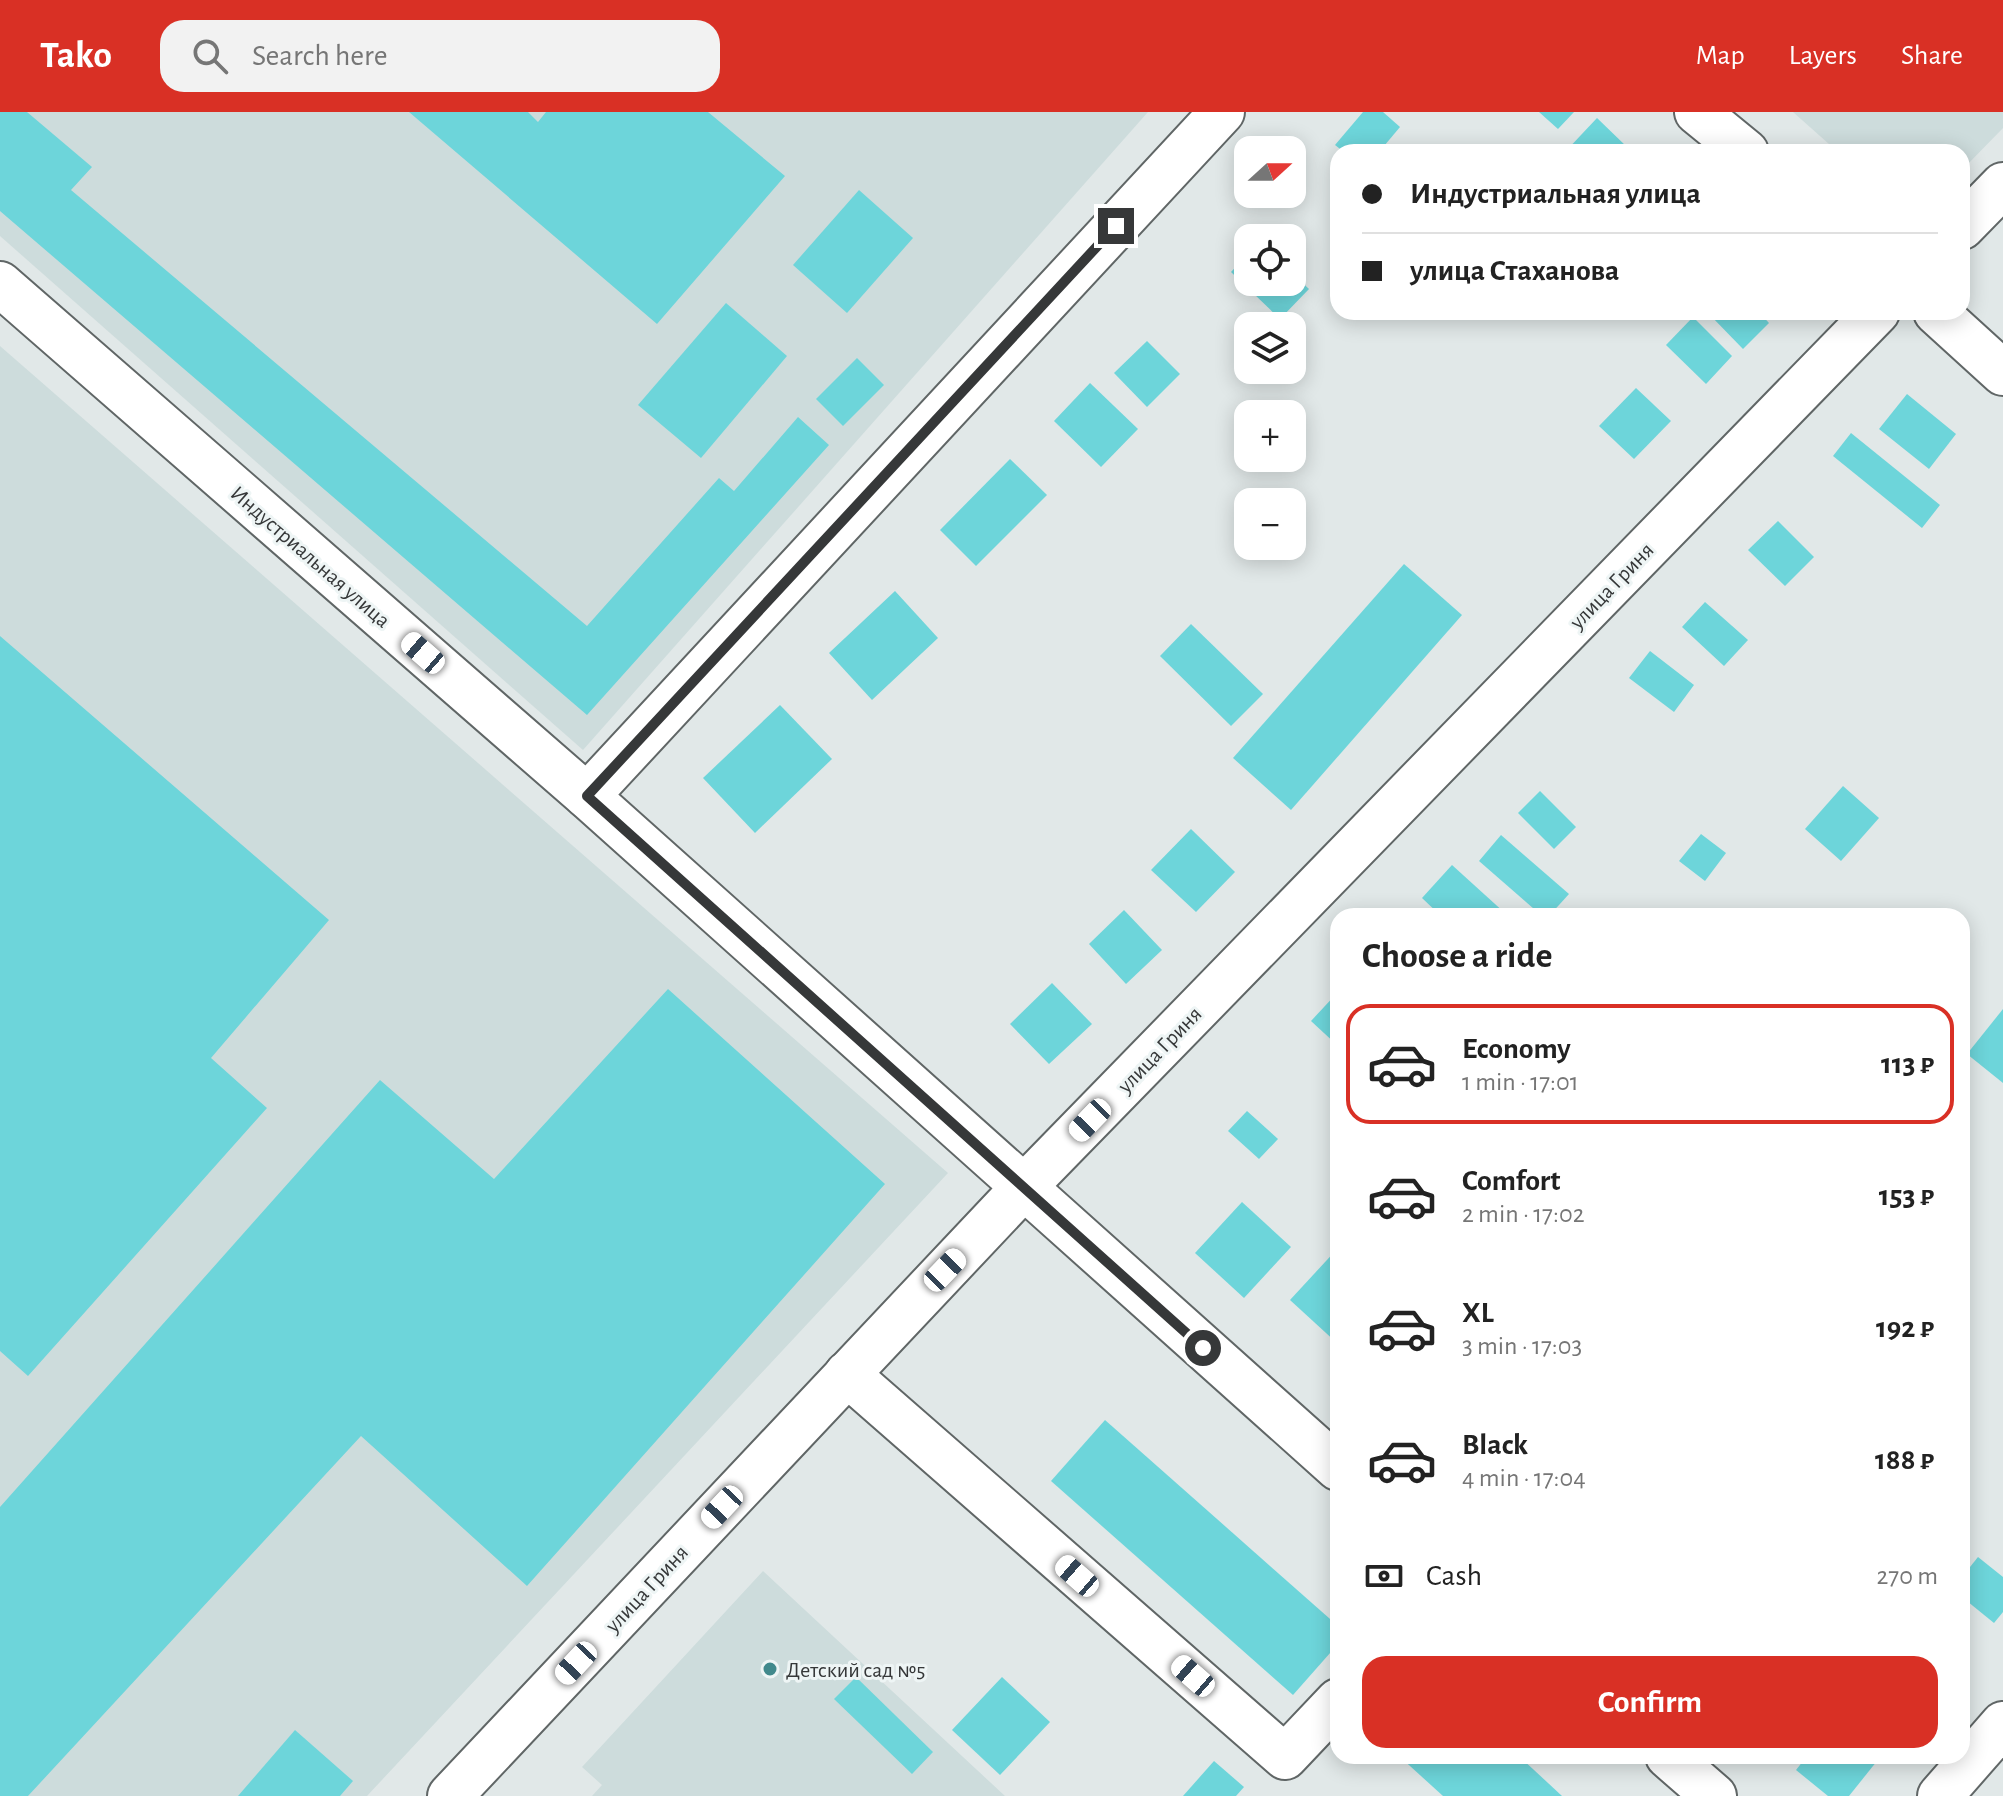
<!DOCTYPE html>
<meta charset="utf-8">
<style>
:root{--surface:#fff;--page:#f2f2f2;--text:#222;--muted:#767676;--line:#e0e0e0;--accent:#d93025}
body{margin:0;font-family:"Alegreya Sans",sans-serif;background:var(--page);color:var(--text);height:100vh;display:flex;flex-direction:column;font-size:30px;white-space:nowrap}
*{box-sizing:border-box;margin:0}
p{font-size:26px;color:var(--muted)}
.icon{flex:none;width:44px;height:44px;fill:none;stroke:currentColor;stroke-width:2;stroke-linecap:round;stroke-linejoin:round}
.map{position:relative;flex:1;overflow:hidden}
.sheet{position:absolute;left:1330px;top:796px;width:640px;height:856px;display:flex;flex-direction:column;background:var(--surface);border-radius:24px;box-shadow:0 4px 20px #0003}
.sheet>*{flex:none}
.guide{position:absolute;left:1330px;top:32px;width:640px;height:176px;border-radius:24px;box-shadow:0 4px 20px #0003;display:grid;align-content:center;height:176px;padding:0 32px;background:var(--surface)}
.needle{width:52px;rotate:69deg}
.controls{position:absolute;left:1234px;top:24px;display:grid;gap:16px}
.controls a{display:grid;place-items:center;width:72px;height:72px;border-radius:16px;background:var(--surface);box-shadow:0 4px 20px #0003;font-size:40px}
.end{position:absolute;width:36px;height:36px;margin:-18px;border:10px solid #363839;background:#fff;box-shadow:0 0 0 4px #fff}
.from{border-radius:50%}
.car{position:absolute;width:24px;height:48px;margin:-24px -12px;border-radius:10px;box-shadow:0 0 6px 2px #0007;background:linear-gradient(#fff 24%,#345 0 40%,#fff 0 76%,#345 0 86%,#fff 0)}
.guide b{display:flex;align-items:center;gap:28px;height:76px;font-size:30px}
.guide b+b{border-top:2px solid var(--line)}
.guide i{width:20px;height:20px;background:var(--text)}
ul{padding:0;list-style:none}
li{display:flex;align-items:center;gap:24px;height:120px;margin:0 16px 12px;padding:0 16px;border:4px solid transparent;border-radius:24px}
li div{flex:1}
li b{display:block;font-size:30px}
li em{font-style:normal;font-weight:600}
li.on{border-color:var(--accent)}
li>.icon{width:72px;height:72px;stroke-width:1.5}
h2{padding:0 32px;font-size:36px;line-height:96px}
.pay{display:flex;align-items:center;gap:20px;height:88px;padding:0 32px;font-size:30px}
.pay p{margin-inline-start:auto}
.action{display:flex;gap:16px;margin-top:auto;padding:16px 32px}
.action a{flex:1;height:92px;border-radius:24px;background:var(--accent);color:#fff;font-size:32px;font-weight:600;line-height:92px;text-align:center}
header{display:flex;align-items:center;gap:48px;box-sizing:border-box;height:112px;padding:0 40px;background:var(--accent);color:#fff}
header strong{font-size:38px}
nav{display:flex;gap:44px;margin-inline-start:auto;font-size:28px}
.search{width:560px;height:72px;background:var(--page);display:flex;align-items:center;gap:20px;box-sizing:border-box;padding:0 28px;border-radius:24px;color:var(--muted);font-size:30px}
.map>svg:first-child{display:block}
.built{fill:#cddcdc}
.building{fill:#6dd5da}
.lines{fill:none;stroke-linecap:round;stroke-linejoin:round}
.minor-casing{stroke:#606666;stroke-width:48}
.minor{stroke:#fff;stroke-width:44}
.route{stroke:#363839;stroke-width:10}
.poi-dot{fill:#41898c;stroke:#eef5f5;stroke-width:3}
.labels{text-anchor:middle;stroke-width:6;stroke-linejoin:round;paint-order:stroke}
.street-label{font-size:22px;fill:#363839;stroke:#eef5f5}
.poi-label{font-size:22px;fill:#363839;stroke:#eef5f5;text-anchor:start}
</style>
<header>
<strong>Tako</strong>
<div class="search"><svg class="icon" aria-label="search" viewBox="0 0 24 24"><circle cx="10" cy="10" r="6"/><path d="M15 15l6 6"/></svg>Search here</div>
<nav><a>Map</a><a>Layers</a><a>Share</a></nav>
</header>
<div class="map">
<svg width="2003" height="1684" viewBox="0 0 2003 1684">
<rect width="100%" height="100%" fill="#e1e8e8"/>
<!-- built -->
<g class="built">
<polygon points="0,0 1148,0 583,638 0,124"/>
<polygon points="1793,0 2003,0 2003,16 1962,58 1962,40 1838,40"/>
<polygon points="0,234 948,1061 367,1684 0,1684"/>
<polygon points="763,1459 1005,1684 592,1684 602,1673 582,1655"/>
</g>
<!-- building -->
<g class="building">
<polygon points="0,0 27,0 92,55 71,78 587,514 719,366 734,379 798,305 829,333 587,603 0,99"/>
<polygon points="409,0 528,0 538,10 546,0 708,0 785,64 657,212"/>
<polygon points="1363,0 1383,0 1400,15 1379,40 1344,40 1335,33"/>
<polygon points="1539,0 1574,0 1558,17"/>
<polygon points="1597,6 1627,35 1622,40 1565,40"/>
<polygon points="859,78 913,126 847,201 793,153"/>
<polygon points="1248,142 1248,170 1292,170 1292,161 1309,177 1280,207 1231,160"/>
<polygon points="726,191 787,244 701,346 638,293"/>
<polygon points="1711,200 1759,200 1769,211 1743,237 1709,202"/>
<polygon points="1693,205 1732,244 1706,272 1666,233"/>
<polygon points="1147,229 1180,262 1147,295 1114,261"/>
<polygon points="857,246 884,273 843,314 816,287"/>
<polygon points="1090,271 1138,317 1101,355 1054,309"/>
<polygon points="1636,276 1671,309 1634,347 1599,314"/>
<polygon points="1907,282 1956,322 1929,357 1879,317"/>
<polygon points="1851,321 1940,393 1922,416 1833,344"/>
<polygon points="1010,347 1047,383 976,454 940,418"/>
<polygon points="1778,409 1814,445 1785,474 1748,438"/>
<polygon points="1404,452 1462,503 1291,698 1233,646"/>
<polygon points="895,479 938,526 872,588 829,541"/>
<polygon points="1705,490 1748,528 1724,554 1682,515"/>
<polygon points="1191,512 1263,582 1231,614 1160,544"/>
<polygon points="0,524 329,808 211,946 267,996 28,1264 0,1239"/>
<polygon points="1650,539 1694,573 1674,600 1629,566"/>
<polygon points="780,593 832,647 755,721 703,666"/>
<polygon points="1843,674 1879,706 1841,749 1805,717"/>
<polygon points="1540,679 1576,715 1554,737 1518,701"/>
<polygon points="1191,717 1235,760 1196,800 1151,758"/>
<polygon points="1701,722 1726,741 1705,769 1679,749"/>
<polygon points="1501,723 1569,782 1549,804 1542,804 1479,749"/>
<polygon points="1452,753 1506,802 1505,804 1441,804 1422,786"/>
<polygon points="1124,798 1162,838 1126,872 1089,832"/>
<polygon points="1052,871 1092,912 1049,952 1010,912"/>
<polygon points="668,877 885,1072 527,1474 361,1324 28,1684 0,1684 0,1395 380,968 494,1067"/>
<polygon points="1338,880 1338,934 1311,909"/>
<polygon points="2003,897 2003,971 1967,942"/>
<polygon points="1247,999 1278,1027 1259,1047 1228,1019"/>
<polygon points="1242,1090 1291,1135 1244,1186 1195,1141"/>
<polygon points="1338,1136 1338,1232 1290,1188"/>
<polygon points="1105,1308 1338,1514 1338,1532 1293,1583 1051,1369"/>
<polygon points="1978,1445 2003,1465 2003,1500 1994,1511 1962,1485 1962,1465"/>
<polygon points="1962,1558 1970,1565 1962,1576"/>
<polygon points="856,1565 933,1640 912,1662 834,1587"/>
<polygon points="1002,1565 1050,1610 1000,1663 952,1618"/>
<polygon points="295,1618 353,1669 340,1684 238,1684"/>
<polygon points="1399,1644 1519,1644 1562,1684 1443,1684"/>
<polygon points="1807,1644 1870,1644 1877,1649 1849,1684 1828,1684 1796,1658"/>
<polygon points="1214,1649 1244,1675 1236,1684 1183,1684"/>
</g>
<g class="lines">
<defs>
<g id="minor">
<polyline points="1697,0 1746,40"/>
<polyline points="1962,115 2003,73"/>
<polyline points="0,172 587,684 1338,1356"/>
<polyline points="1936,200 2003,261"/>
<polyline points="587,684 1222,0"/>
<polyline points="847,1262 1285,1645 1338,1589"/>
<polyline points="1668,1644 1714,1684"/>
<polyline points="450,1684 1024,1075 1877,200"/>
<polyline points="1940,1684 2003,1612"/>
</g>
</defs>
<!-- minor casing -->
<use href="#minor" class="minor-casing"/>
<!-- minor -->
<use href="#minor" class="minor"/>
</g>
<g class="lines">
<!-- route -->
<polyline class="route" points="1116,114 587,684 1203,1236"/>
</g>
<!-- markers -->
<circle class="poi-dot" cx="770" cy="1557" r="8"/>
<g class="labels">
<!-- street labels -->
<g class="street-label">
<text transform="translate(311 444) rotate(41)" y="8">Индустриальная улица</text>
<text transform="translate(1611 473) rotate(-46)" y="8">улица Гриня</text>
<text transform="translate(1159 937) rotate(-46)" y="8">улица Гриня</text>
<text transform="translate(646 1476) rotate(-47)" y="8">улица Гриня</text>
</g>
<!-- poi labels -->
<g class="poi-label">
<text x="786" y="1565">Детский сад №5</text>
</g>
</g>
</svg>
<div class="controls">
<a><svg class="needle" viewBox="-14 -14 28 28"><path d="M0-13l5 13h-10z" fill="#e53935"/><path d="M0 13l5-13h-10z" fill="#767676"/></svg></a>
<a><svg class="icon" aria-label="locate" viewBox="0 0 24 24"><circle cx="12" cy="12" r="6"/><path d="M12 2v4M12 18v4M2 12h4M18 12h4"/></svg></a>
<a><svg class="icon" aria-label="layers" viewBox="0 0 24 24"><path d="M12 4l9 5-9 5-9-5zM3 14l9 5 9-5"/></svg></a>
<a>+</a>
<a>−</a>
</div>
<i class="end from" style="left:1203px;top:1236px"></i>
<i class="end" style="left:1116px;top:114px"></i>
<i class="car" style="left:423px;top:541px;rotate:311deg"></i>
<i class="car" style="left:1090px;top:1008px;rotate:224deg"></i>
<i class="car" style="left:945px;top:1158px;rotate:44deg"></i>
<i class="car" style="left:722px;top:1395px;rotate:223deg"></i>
<i class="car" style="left:1077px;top:1464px;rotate:311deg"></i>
<i class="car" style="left:576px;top:1551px;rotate:223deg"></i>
<i class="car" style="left:1193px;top:1564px;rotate:311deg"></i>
<div class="guide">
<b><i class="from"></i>Индустриальная улица</b>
<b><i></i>улица Стаханова</b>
</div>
<section class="sheet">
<h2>Choose a ride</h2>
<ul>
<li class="on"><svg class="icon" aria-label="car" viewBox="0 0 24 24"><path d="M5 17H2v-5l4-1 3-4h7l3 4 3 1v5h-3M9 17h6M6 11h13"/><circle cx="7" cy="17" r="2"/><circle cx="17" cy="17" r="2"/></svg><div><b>Economy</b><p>1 min · 17:01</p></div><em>113 ₽</em></li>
<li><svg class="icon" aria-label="car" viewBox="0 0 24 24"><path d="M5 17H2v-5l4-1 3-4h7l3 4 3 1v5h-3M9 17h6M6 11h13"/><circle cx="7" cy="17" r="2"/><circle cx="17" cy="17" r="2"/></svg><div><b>Comfort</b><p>2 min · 17:02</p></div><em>153 ₽</em></li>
<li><svg class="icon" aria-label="car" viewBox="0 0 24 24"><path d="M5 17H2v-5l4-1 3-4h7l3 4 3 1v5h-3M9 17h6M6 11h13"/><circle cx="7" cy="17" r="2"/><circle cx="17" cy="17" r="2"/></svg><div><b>XL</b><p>3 min · 17:03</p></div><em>192 ₽</em></li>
<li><svg class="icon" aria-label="car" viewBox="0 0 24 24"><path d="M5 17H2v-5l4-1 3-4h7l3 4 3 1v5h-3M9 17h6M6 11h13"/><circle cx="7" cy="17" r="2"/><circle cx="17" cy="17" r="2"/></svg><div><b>Black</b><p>4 min · 17:04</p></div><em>188 ₽</em></li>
</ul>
<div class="pay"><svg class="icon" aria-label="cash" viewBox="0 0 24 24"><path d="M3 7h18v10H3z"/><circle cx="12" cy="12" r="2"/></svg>Cash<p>270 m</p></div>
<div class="action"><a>Confirm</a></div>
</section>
</div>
